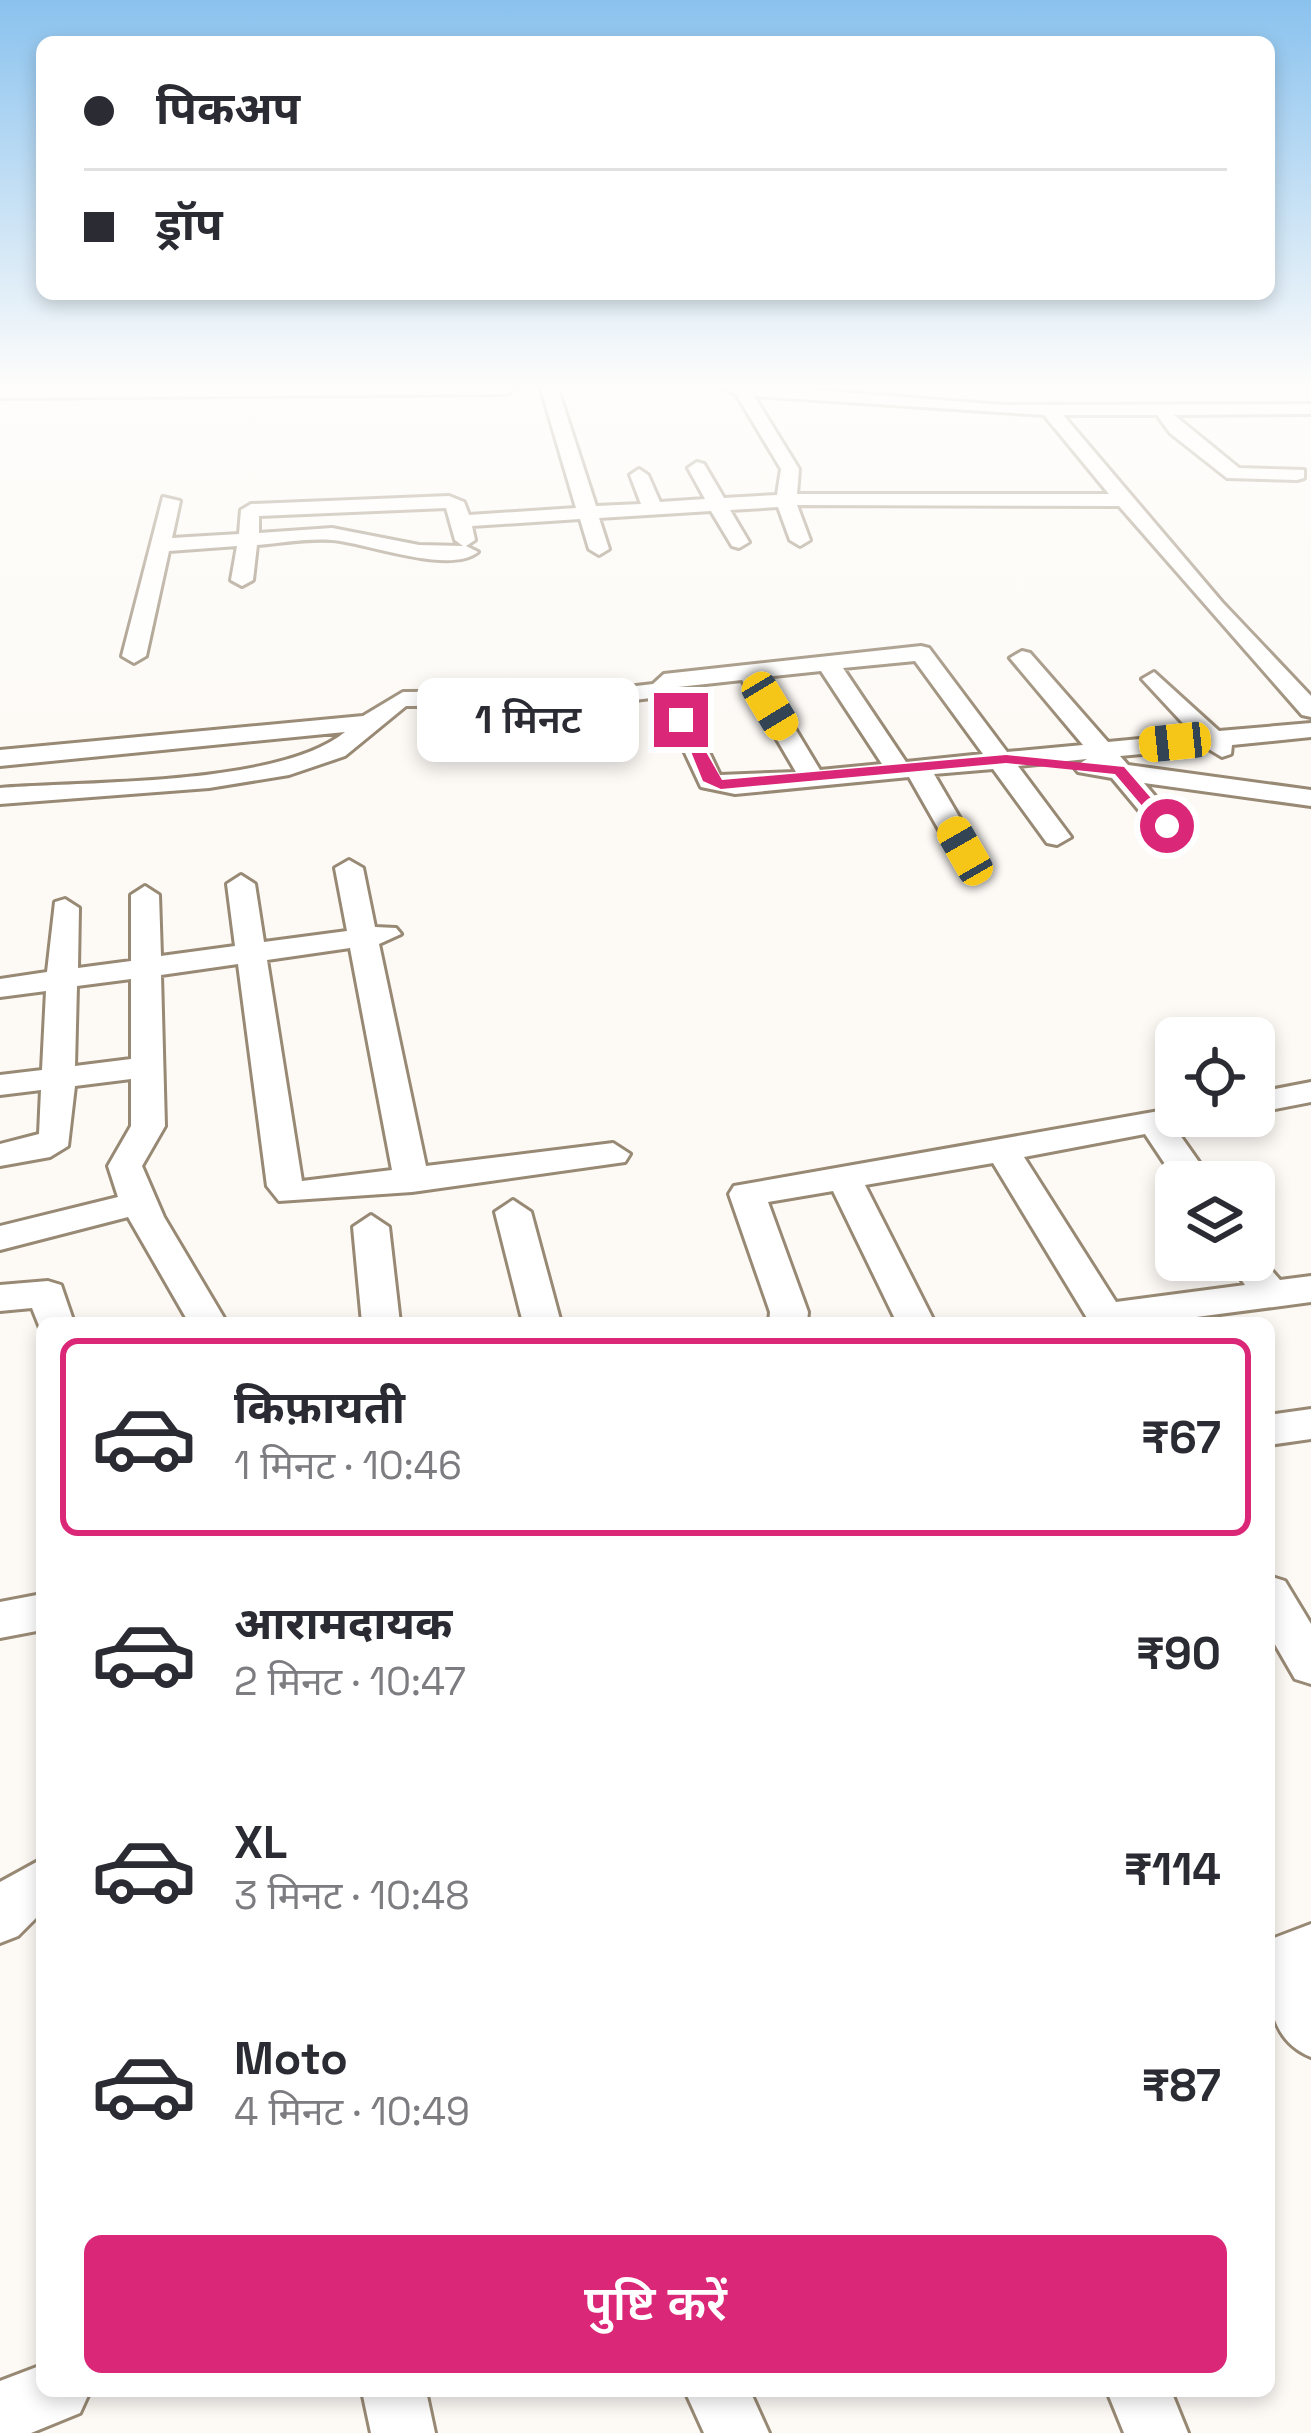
<!DOCTYPE html>
<html lang="hi">
<meta charset="utf-8">
<style>
:root{--surface:#fff;--page:#f7f7f7;--text:#2b2b33;--muted:#7c7c81;--line:#e1e1e2;--accent:#db2777}
body{margin:0;font-family:"Space Grotesk","Noto Sans Devanagari",sans-serif;background:var(--page);color:var(--text);height:100vh;display:flex;flex-direction:column;font-size:45px;white-space:nowrap}
*{box-sizing:border-box;margin:0}
p{font-size:39px;color:var(--muted)}
.icon{flex:none;width:66px;height:66px;fill:none;stroke:currentColor;stroke-width:2;stroke-linecap:round;stroke-linejoin:round}
.map{position:relative;flex:1;overflow:hidden}
.side{position:absolute;left:36px;top:1317px;width:1239px;height:1080px;display:flex;flex-direction:column;background:var(--surface);border-radius:18px;box-shadow:0 6px 18px #0003}
.side>*{flex:none}
.guide{position:absolute;left:36px;top:36px;width:1239px;height:264px;border-radius:18px;box-shadow:0 6px 18px #0003;display:grid;align-content:center;height:264px;padding:0 48px;background:var(--surface)}
.buttons{position:absolute;left:1155px;top:1017px;display:grid;gap:24px}
.buttons a{display:grid;place-items:center;width:120px;height:120px;border-radius:18px;background:var(--surface);box-shadow:0 6px 18px #0003;font-size:60px}
.end{position:absolute;width:54px;height:54px;margin:-27px;border:15px solid #db2777;background:#fff;box-shadow:0 0 0 6px #fff}
.from{border-radius:50%}
.bubble{position:absolute;height:84px;border-radius:18px;background:var(--surface);box-shadow:0 6px 18px #0003;font-size:39px;font-weight:600;line-height:84px;text-align:center}
.car{position:absolute;width:36px;height:72px;margin:-36px -18px;border-radius:15px;box-shadow:0 0 9px 3px #0007;background:linear-gradient(#f5c518 24%,#345 0 40%,#f5c518 0 76%,#345 0 86%,#f5c518 0)}
.guide b{display:flex;align-items:center;gap:42px;height:114px;font-size:45px}
.guide b+b{border-top:3px solid var(--line)}
.guide i{width:30px;height:30px;background:var(--text)}
ul{padding:21px 0 0;list-style:none}
li{display:flex;align-items:center;gap:36px;height:198px;margin:0 24px 18px;padding:0 24px;border:6px solid transparent;border-radius:18px}
li div{flex:1}
li b{display:block;font-size:45px}
li em{font-style:normal;font-weight:600}
li.active{border-color:var(--accent)}
li>.icon{width:108px;height:108px;stroke-width:1.5}
.action{display:flex;gap:24px;margin-top:auto;padding:24px 48px}
.action a{flex:1;height:138px;border-radius:18px;background:var(--accent);color:#fff;font-size:48px;font-weight:600;line-height:138px;text-align:center}
.map>svg:first-child{display:block}
.lines{fill:none;stroke-linecap:round;stroke-linejoin:round}
.minor-casing{stroke:#988974;stroke-width:6}
.minor{fill:#fff;fill-rule:evenodd}
.route{fill:#db2777}
</style>
<div class="map">
<svg width="1311" height="2433" viewBox="0 0 1311 2433">
<rect width="100%" height="100%" fill="#fdfaf6"/>
<g class="lines">
<defs>
<g id="minor">
<polygon points="0,389 515,389 507,394 0,398"/>
<path d="M541,389h17l38,117 45,-2 -11,-29 9,-6 9,6 12,27 45,-3 -17,-31 9,-6 7,2 20,34 53,-3 4,-26 -45,-75 -13,-5h78l201,16 309,-1v10l-137,1 65,53 65,2v8l-7,2 -70,-2 -57,-45 -13,-18h-94l159,187 89,94v21l-9,-2 -183,-209 -322,-1 13,35 -10,6 -10,-6 -12,-33 -48,3 19,32 -10,6 -7,-2 -21,-35 -112,7 10,31 -10,6 -10,-6 -9,-30 -108,7 3,14 -9,6 12,6c-29,23 -110,-9 -146,-12 -24,-2 -50,3 -75,5l-4,35 -11,6 -11,-6 6,-34 -68,5 -23,105 -12,7 -12,-7 41,-159 17,4 -8,37 67,-4 2,-24 10,-6 198,-8 15,6 5,13 107,-7zM754,396l290,19 65,79h-312l2,-25zM446,508l9,32 8,6 -44,-1 -87,-17 -73,5v-17z"/>
<path d="M921,646l8,2 78,104 76,-7 -73,-87 12,-7 8,2 78,89 85,-8 -51,-55 12,-7 65,59 92,-8v14l-79,8 -1,9 -9,3 -15,-9 -87,8 8,9 183,25v16l-167,-23 36,43 -13,8 -10,-2 -45,-54 -34,-6 -4,-5 13,-8 -69,7 53,71 -14,8 -10,-2 -54,-74 -59,5 45,77 -14,8 -14,-8 -42,-74 -174,17 -34,-7 -42,-90 -65,8 -188,1 -61,50 -56,19 -80,13 -209,16v-16c87,-7 279,-2 345,-56l-345,34v-16l363,-34 40,-24 191,-1 59,-7 11,-10zM915,661l68,93 -77,8 -63,-94zM821,671l61,93 -62,6 -56,-93zM742,680l54,92 -76,3 -42,-88z"/>
<path d="M349,860l14,8 12,59 21,1 5,6 -22,10 47,222 187,-23 17,11 -5,8 -213,30 -133,9 -12,-15 -29,-222 -77,11 4,151 -23,40 22,51 63,106h-38l-61,-106 -128,33v-24l118,-29 -10,-31 23,-40v-47l-56,7 -7,60 -18,11 -50,9v-22l39,-10 2,-44 -41,5v-20l42,-5 4,-79 -46,6v-18l47,-7 8,-70 10,-3 14,9 -1,60 53,-7v-66l14,-9 14,9 2,61 74,-10 -8,-62 14,-9 14,9 9,58 83,-11 -12,-63zM350,948l42,222 -90,11 -35,-221zM131,979v80l-56,7 2,-80z"/>
<polygon points="1311,1082 1311,1102 1254,1113 1254,1093"/>
<polygon points="1176,1108 1176,1116 1204,1116 1199,1123 1175,1128 1213,1182 1177,1182 1145,1134 1024,1157 1116,1302 1245,1285 1228,1260 1254,1260 1254,1250 1280,1280 1311,1276 1311,1302 1151,1323 1090,1323 993,1163 865,1185 935,1323 897,1323 833,1191 768,1202 808,1312 807,1323 769,1323 770,1312 729,1194 734,1186"/>
<polygon points="513,1200 531,1212 561,1323 523,1323 495,1212"/>
<polygon points="371,1215 389,1227 400,1323 362,1323 353,1227"/>
<polygon points="48,1281 61,1285 74,1323 42,1323 42,1333 32,1308 0,1311 0,1285"/>
<polygon points="1311,1409 1311,1439 1269,1445 1269,1415"/>
<polygon points="1269,1576 1285,1581 1311,1624 1311,1684 1295,1679 1269,1634"/>
<polygon points="42,1594 42,1630 0,1638 0,1602"/>
<polygon points="42,1859 42,1912 18,1936 0,1943 0,1882"/>
<path d="M1311,1924v133c-49,-20 -42,-73 -42,-117z"/>
<polygon points="42,2365 42,2391 90,2391 80,2413 31,2433 0,2433 0,2381"/>
<polygon points="362,2391 426,2391 435,2433 371,2433"/>
<polygon points="685,2391 750,2391 769,2433 704,2433"/>
<polygon points="1107,2391 1171,2391 1188,2433 1124,2433"/>
</g>
</defs>
<!-- minor casing -->
<use href="#minor" class="minor-casing"/>
<!-- minor -->
<use href="#minor" class="minor"/>
</g>
<!-- sky -->
<linearGradient id="sky" x2="0" y2="1"><stop stop-color="#8ac2ee"/><stop offset="0.53" stop-color="#fefdfb"/><stop offset="1" stop-color="#fefdfb" stop-opacity="0"/></linearGradient>
<rect width="1311" height="730" fill="url(#sky)"/>
<!-- route -->
<polygon class="route" points="677,717 686,717 722,780 1006,755 1124,767 1175,826 1162,829 1115,774 1006,763 721,789 703,781"/>
</svg>
<div class="buttons">
<a><svg class="icon" aria-label="locate" viewBox="0 0 24 24"><circle cx="12" cy="12" r="6"/><path d="M12 2v4M12 18v4M2 12h4M18 12h4"/></svg></a>
<a><svg class="icon" aria-label="layers" viewBox="0 0 24 24"><path d="M12 4l9 5-9 5-9-5zM3 14l9 5 9-5"/></svg></a>
</div>
<i class="end from" style="left:1167px;top:826px"></i>
<i class="end" style="left:681px;top:720px"></i>
<div class="bubble" style="left:417px;top:678px;width:222px">1 मिनट</div>
<i class="car" style="left:770px;top:706px;rotate:149deg"></i>
<i class="car" style="left:1175px;top:742px;rotate:264deg"></i>
<i class="car" style="left:965px;top:851px;rotate:330deg"></i>
<div class="guide">
<b><i class="from"></i>पिकअप</b>
<b><i></i>ड्रॉप</b>
</div>
<section class="side">
<ul>
<li class="active"><svg class="icon" aria-label="car" viewBox="0 0 24 24"><path d="M5 17H2v-5l4-1 3-4h7l3 4 3 1v5h-3M9 17h6M6 11h13"/><circle cx="7" cy="17" r="2"/><circle cx="17" cy="17" r="2"/></svg><div><b>किफ़ायती</b><p>1 मिनट · 10:46</p></div><em>₹67</em></li>
<li><svg class="icon" aria-label="car" viewBox="0 0 24 24"><path d="M5 17H2v-5l4-1 3-4h7l3 4 3 1v5h-3M9 17h6M6 11h13"/><circle cx="7" cy="17" r="2"/><circle cx="17" cy="17" r="2"/></svg><div><b>आरामदायक</b><p>2 मिनट · 10:47</p></div><em>₹90</em></li>
<li><svg class="icon" aria-label="car" viewBox="0 0 24 24"><path d="M5 17H2v-5l4-1 3-4h7l3 4 3 1v5h-3M9 17h6M6 11h13"/><circle cx="7" cy="17" r="2"/><circle cx="17" cy="17" r="2"/></svg><div><b>XL</b><p>3 मिनट · 10:48</p></div><em>₹114</em></li>
<li><svg class="icon" aria-label="car" viewBox="0 0 24 24"><path d="M5 17H2v-5l4-1 3-4h7l3 4 3 1v5h-3M9 17h6M6 11h13"/><circle cx="7" cy="17" r="2"/><circle cx="17" cy="17" r="2"/></svg><div><b>Moto</b><p>4 मिनट · 10:49</p></div><em>₹87</em></li>
</ul>
<div class="action"><a>पुष्टि करें</a></div>
</section>
</div>
